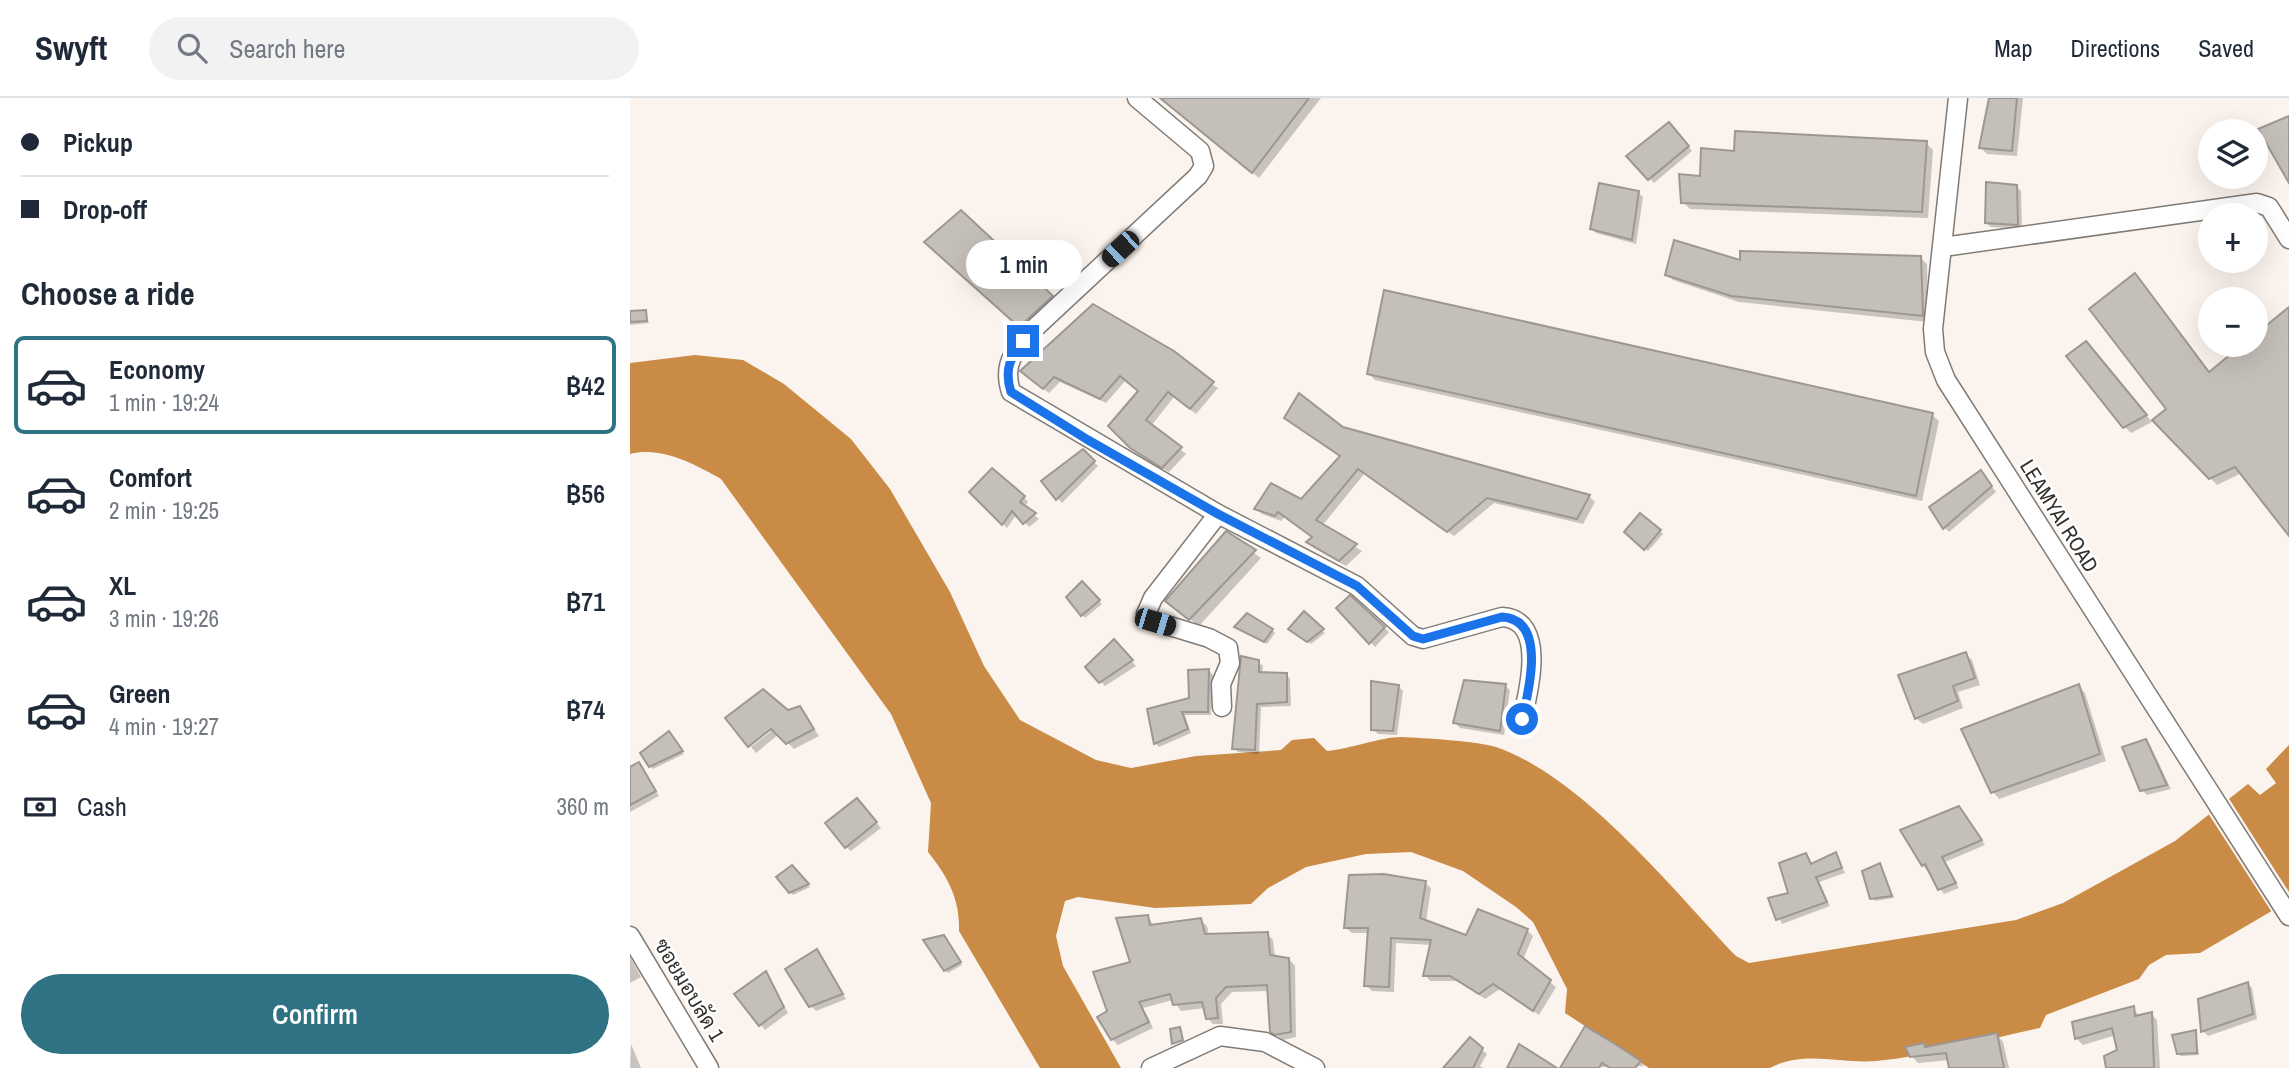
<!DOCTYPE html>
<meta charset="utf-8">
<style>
:root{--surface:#fff;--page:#f2f2f3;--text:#1f2937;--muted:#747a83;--line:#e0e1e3;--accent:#2e7283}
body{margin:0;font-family:"Archivo Narrow",Sarabun,sans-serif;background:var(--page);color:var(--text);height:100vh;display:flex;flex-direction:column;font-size:26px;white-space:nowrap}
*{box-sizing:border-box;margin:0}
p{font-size:23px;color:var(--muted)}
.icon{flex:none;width:38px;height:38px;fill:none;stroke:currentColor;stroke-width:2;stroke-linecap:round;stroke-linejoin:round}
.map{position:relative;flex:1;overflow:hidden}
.sheet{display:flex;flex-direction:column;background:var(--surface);width:630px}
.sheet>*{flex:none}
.top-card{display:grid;align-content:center;height:154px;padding:0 21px;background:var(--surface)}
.tools{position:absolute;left:1568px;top:21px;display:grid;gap:14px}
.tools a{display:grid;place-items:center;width:70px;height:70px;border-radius:50%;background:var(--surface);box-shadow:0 7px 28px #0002;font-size:35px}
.end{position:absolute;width:32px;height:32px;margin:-16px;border:9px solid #1a73e8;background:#fff;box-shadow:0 0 0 4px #fff}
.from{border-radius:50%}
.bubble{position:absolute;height:49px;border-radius:24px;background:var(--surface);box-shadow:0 7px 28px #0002;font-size:23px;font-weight:600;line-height:49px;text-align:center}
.car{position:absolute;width:21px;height:42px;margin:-21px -10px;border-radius:9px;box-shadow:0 0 5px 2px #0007;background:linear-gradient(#222 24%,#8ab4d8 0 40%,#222 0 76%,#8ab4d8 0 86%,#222 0)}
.top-card b{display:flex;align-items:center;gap:24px;height:66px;font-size:26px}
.top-card b+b{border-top:2px solid var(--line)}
.top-card i{width:18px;height:18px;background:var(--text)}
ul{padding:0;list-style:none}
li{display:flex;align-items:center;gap:21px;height:98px;margin:0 14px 10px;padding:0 7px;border:4px solid transparent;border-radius:10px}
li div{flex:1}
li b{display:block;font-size:26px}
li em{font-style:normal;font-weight:600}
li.active{border-color:var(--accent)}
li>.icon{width:63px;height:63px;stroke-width:1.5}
h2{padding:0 21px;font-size:32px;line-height:84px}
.pay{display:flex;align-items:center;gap:18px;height:77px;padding:0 21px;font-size:26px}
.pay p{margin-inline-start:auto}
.action{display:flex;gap:14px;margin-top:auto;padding:14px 21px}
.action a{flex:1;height:80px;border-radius:42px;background:var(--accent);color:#fff;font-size:28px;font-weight:600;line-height:80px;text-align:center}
header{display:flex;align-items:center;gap:42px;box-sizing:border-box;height:98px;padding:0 35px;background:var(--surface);border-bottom:2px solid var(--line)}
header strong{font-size:33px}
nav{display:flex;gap:38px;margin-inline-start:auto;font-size:24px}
.search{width:490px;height:63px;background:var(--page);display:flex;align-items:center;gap:18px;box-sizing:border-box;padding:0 24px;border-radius:38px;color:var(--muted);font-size:26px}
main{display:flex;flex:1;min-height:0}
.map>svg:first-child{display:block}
.water{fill:#ca8b46}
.pier{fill:#fbf4ee}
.shadow{fill:#0003}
.building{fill:#c5bfb9;stroke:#9d9792;stroke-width:2}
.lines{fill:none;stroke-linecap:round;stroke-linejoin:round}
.minor-casing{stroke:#817b76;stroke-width:21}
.minor{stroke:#fff;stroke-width:18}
.route{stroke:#1a73e8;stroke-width:9}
.labels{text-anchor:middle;stroke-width:5;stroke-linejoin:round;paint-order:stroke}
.street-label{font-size:21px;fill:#33312e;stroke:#fff}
</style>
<header>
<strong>Swyft</strong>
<div class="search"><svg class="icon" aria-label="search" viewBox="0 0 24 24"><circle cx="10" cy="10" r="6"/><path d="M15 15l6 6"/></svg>Search here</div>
<nav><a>Map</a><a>Directions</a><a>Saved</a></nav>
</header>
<main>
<section class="sheet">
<div class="top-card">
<b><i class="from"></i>Pickup</b>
<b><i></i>Drop-off</b>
</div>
<h2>Choose a ride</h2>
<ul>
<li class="active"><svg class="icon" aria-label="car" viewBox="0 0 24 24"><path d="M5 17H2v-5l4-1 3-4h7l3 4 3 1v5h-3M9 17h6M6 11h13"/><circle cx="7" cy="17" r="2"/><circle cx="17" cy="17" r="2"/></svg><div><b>Economy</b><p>1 min · 19:24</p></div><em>฿42</em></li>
<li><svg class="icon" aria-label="car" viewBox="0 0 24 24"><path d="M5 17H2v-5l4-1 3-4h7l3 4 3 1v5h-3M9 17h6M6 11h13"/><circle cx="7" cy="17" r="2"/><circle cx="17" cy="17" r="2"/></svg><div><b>Comfort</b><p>2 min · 19:25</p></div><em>฿56</em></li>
<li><svg class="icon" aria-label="car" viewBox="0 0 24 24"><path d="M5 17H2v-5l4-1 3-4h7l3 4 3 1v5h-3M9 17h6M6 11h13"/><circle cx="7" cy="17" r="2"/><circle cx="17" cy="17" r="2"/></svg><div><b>XL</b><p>3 min · 19:26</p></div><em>฿71</em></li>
<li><svg class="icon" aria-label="car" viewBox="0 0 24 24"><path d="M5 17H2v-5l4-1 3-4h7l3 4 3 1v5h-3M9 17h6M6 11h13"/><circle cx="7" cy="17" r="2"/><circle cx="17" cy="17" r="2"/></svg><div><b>Green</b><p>4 min · 19:27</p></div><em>฿74</em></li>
</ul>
<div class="pay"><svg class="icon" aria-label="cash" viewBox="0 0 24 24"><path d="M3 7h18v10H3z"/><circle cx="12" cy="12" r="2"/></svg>Cash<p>360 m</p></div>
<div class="action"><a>Confirm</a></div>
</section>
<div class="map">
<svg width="1659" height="970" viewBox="0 0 1659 970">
<rect width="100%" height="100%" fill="#fbf4ee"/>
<!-- water -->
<path class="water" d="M65,257l48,5 41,24 67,55 39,50 60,103 34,74 36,54 76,40 35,8 65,-12 85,-6 11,-10 22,-2 13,13c23,-2 54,-14 74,-14 22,1 76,4 95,10 87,30 176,142 240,209l13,7 267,-43 47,-17 112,-62 73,-57 12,11 16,-12 -10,-14 23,-24v156l-89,52 -34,2 -17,10 -10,14 -93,36 -6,13c-53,11 -109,28 -164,33 -35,3 -73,-11 -106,7h-121l-84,-55 2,-24 -34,-67 -17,-15 -53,-36 -52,-19 -45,2 -60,13 -38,21 -17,16 -96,4 -77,-11 -13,4 -9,35 7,30 58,102h-81l-81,-137c1,-32 -11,-54 -31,-79l3,-49 -40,-89 -170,-235c-27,-15 -59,-33 -91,-25v-91z"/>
<!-- pier -->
<polygon class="pier" points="1596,696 1659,794 1659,807 1643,816 1576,712"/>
<!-- shadow -->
<g class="shadow">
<polygon points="531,0 691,0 629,80"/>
<polygon points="1361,0 1393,0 1387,58 1357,56 1351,50"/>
<polygon points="1044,31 1062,53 1024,85 998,59"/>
<polygon points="1296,45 1303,52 1298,120 1060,111 1053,104 1072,80 1106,55"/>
<polygon points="1386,88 1391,93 1392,131 1361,129 1356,125"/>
<polygon points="1008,94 1013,99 1006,146 966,135 962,131"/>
<polygon points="331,115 428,205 397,234 303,150"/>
<polygon points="1291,160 1297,166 1298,224 1109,204 1043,182 1037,176 1112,164"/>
<polygon points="463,208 588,290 566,316 544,299 521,328 556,356 539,374 507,356 480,328 510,294 496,282 476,305 430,284 419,295 397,278"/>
<polygon points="1659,211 1659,436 1612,375 1587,387 1525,322 1615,247 1626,247 1626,238"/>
<polygon points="15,213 19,225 0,227 0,215"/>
<polygon points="1462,252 1522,324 1501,335 1494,328"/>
<polygon points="739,276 1302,317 1309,323 1292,403 745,282"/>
<polygon points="663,325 712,331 959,398 965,404 953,426 864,405 824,438 735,375 692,428 732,453 716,468 684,450 678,444 683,440 655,419 651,423 632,416 626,411 671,403 711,359"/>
<polygon points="453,353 468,368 432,405 415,386"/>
<polygon points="1351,374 1366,394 1319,434 1314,429"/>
<polygon points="341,394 394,399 398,404 394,409 409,421 399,429 387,416 377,430"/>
<polygon points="1030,433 1033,436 1018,453 996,434"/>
<polygon points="596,435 631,460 569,528 544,509"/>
<polygon points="452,485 472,506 455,520 439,499"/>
<polygon points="720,500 759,534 745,549 708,510"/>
<polygon points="674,515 695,535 681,546 663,534"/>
<polygon points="606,529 642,532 645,535 637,546"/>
<polygon points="484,543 506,568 475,588 457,569"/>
<polygon points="1335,556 1342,562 1350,587 1328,594 1333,610 1293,626 1286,620"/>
<polygon points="628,564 633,568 632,576 656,576 660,581 661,608 631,609 629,656 608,654 604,650"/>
<polygon points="579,573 583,577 581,617 555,617 561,635 529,649 526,646 519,612 561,601"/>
<polygon points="875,588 880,592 874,637 830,630 825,625"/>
<polygon points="1449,588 1455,595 1476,663 1369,701 1363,694"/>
<polygon points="769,589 773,593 767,637 748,636 743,631"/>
<polygon points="170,610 189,638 164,651 149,636 126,655 121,649 149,627 147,624 158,614"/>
<polygon points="41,638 54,656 23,671 20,668"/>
<polygon points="1515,643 1520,647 1541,691 1517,697 1512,692"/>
<polygon points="9,666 29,698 0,714 0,671"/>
<polygon points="231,707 251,730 221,753 216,749"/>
<polygon points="1329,710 1355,747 1315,764 1329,790 1314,796 1293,767"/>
<polygon points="1176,757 1183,767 1206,757 1215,775 1189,784 1200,808 1152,826 1141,801 1160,796"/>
<polygon points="1250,767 1264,800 1245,803 1242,800"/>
<polygon points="162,769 180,789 163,797 160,794"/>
<polygon points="795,785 801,790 796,824 836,840 897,832 903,838 893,862 926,889 909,917 870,891 855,901 828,883 800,883 795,877 802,847 766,845 764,894 742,893 736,887 739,835 722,835 716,830"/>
<polygon points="517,818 524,828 570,822 577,828 579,838 637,836 643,842 645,859 659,861 665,868 666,939 653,942 642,933 639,893 602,894 591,906 593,926 583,926 577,920 575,910 551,913 543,902 513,910 523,930 488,947 482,941 479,914 502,865"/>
<polygon points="316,842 332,867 318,875 315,872"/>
<polygon points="187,853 216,901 186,913 181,908"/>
<polygon points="0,859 11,879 0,885"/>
<polygon points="137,878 158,915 135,932 107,897"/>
<polygon points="1618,886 1622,890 1627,921 1578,938 1573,933"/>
<polygon points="1503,910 1510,919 1521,916 1527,922 1530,970 1477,970 1489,953 1486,937 1453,947 1447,941"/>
<polygon points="956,930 1010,964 1014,968 932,970"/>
<polygon points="1566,934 1569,957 1551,958 1548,955"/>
<polygon points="1367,937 1373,944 1379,970 1321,970 1320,962 1288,965 1282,958 1294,947 1297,950"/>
<polygon points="840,941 857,956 850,968 853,970 815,970"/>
<polygon points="1,946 11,970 0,970"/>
</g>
<!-- building -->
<g class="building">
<polygon points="530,0 679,0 622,75"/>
<polygon points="1359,0 1387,0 1382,53 1349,50"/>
<polygon points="1659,18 1659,85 1628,31"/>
<polygon points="1039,24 1059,48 1018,82 996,58"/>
<polygon points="1105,33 1297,43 1292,114 1051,105 1049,76 1070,78 1071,50 1104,53"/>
<polygon points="1356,84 1387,87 1388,127 1355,125"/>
<polygon points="969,85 1009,93 1002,142 960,131"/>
<polygon points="331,112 423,198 389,229 294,144"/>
<polygon points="1044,142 1110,162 1110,153 1291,158 1293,218 1101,198 1035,177"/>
<polygon points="1505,175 1579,274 1612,247 1626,247 1626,236 1659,209 1659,438 1605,369 1579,381 1522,322 1536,311 1459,211"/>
<polygon points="754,192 1303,315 1286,398 737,276"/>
<polygon points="463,206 544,253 584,284 560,311 538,294 516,322 552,349 532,370 500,350 478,328 508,293 490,278 470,301 424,279 413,291 390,273"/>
<polygon points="16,212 17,223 0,224 0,213"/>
<polygon points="1456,243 1517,317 1493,330 1436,258"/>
<polygon points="669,295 713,329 960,397 947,421 857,400 817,434 728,371 686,422 727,446 709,463 676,444 682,439 648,414 645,418 624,411 641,385 671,401 710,358 654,320"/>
<polygon points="453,351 465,363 426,402 411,383"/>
<polygon points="362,370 395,398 390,404 406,415 393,426 382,413 372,427 339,394"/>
<polygon points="1351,372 1362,388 1313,431 1299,409"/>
<polygon points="1010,415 1031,432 1014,452 994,434"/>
<polygon points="596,433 626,452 559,522 535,503"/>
<polygon points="452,483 470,502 451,518 436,499"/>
<polygon points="720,497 755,529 739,546 706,510"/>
<polygon points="674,513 694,531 677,544 658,531"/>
<polygon points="617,515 643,531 634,544 604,529"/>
<polygon points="484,541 503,562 469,585 455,569"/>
<polygon points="1336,554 1345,580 1323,588 1328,603 1285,621 1268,577"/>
<polygon points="611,558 629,562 629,574 657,575 657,604 627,606 625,652 602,651"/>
<polygon points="579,571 578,614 552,614 558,631 524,646 517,611 559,600 558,572"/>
<polygon points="834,582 876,586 870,633 823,625"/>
<polygon points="741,583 769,587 763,633 741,632"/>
<polygon points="1449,586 1470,656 1361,695 1331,631"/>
<polygon points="133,591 158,612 170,608 184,631 156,646 141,631 118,649 95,620"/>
<polygon points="39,633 53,653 19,669 10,655"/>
<polygon points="1516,641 1537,687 1510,693 1492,649"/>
<polygon points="9,664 26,693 0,707 0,669"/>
<polygon points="227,700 247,724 215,750 195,725"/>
<polygon points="1329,708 1352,742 1312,759 1326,785 1308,792 1295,766 1292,768 1270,732"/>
<polygon points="1206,754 1212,770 1186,779 1197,804 1146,822 1138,800 1158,795 1149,765 1176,755 1181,766"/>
<polygon points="1250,765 1262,798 1240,801 1232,773"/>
<polygon points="162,767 179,786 159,795 146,779"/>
<polygon points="754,776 796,783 790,820 836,837 848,811 898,831 888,856 921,882 903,913 863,886 849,896 820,878 793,878 801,842 761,840 759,889 734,888 738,830 714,830 719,777"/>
<polygon points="518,817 520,827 571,820 575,836 638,834 640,857 659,860 661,934 645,937 640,934 637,887 596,889 586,900 588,920 576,921 572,904 543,907 540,896 509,904 519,924 481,942 467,919 477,913 463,874 500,864 486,820"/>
<polygon points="314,837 331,864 314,873 293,842"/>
<polygon points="187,851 213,896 179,909 155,871"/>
<polygon points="136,873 154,909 129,928 104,896"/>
<polygon points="1618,884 1623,916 1571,934 1568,901"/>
<polygon points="1504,908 1505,918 1522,914 1524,970 1476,970 1474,958 1487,952 1482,930 1445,941 1442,924"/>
<polygon points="955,928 985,946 1011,963 1005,970 980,970 972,965 969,970 930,970"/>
<polygon points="550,929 553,942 542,946 540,931"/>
<polygon points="1566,932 1567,955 1547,956 1542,937"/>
<polygon points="1367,935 1374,970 1319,970 1316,955 1280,959 1275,949 1294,945 1295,949"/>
<polygon points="840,939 853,950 843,970 813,970"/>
<polygon points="889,946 927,970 877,970"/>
</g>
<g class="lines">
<defs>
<g id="minor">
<path d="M507,0l63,53 4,15 -6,10 -176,164c-12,18 -18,30 -11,52l207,122 139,72 56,50 10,3 79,-22c45,2 27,74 20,102"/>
<polyline points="1328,0 1303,231 1305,254 1316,282 1659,818"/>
<polyline points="1313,149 1627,105 1639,109 1659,141"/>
<polyline points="588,416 523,500 516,516 520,522 579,540 598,550 600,565 591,586 592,609"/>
<polyline points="0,838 79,970"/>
<polyline points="521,970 590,938 635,944 685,970"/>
</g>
</defs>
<!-- minor casing -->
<use href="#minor" class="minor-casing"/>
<!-- minor -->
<use href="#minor" class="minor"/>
</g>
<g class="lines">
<!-- route -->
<path class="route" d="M393,243c-13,17 -19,29 -12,51l77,48 130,74 139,72 56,50 10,3 79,-22c45,2 27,74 20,102"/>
</g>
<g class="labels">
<!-- street labels -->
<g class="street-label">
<text transform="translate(1429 418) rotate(58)" y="7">LEAMYAI ROAD</text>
<text transform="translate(59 892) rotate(59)" y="7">ซอยมอบลัด 1</text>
</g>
</g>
</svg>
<div class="tools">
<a><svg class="icon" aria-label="layers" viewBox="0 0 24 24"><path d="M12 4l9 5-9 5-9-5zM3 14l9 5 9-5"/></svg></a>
<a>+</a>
<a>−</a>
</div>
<i class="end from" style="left:892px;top:621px"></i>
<i class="end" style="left:393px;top:243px"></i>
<div class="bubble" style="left:336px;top:142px;width:116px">1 min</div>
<i class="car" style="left:490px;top:151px;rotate:227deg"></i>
<i class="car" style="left:525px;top:524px;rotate:107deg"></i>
</div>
</main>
